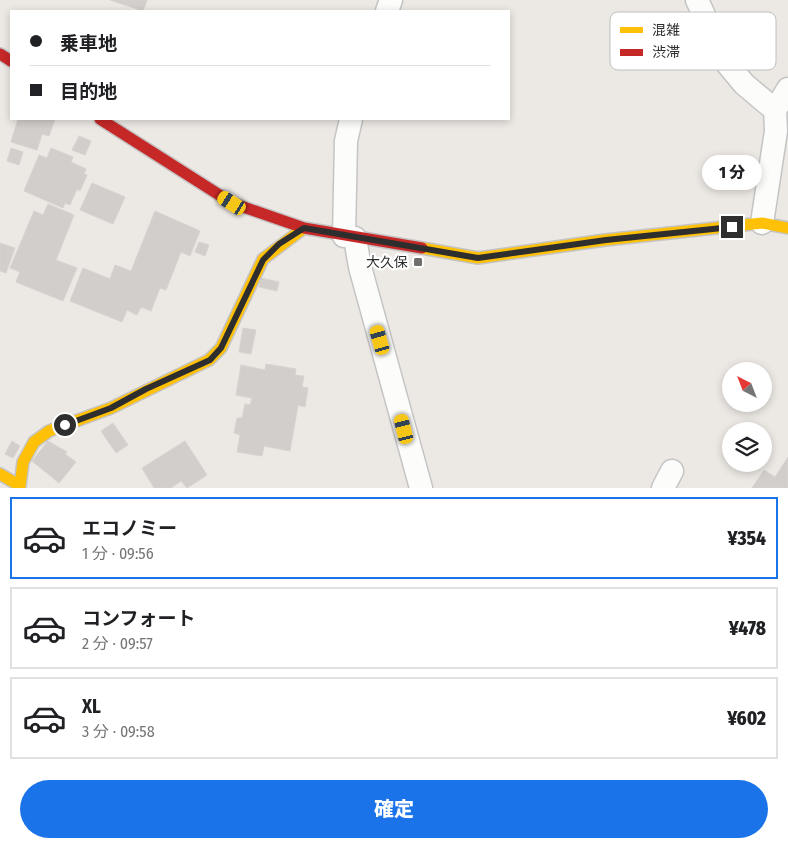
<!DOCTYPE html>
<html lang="ja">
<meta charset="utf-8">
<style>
:root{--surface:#fff;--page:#f6f6f6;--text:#202124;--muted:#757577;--line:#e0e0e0;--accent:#1a73e8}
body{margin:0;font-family:"Fira Sans Condensed","Noto Sans JP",sans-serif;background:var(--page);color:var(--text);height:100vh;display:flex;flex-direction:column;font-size:19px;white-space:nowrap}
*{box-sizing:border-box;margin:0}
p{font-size:16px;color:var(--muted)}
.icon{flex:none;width:28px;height:28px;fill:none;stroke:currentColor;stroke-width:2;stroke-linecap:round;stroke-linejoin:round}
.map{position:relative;height:488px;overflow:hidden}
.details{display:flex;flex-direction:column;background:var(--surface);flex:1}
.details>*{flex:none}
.top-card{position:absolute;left:10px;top:10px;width:500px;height:110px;border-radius:0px;box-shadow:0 2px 8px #0003;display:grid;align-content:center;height:110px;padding:0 20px;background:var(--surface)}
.needle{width:32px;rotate:318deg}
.tools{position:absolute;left:722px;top:362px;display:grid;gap:10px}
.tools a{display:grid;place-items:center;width:50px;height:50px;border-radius:50%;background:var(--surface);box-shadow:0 2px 8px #0003;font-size:25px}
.end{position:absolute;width:22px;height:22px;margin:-11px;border:6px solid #2e2e2e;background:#fff;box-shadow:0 0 0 2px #fff}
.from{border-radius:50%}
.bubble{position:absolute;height:35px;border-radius:18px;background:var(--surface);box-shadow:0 2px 8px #0003;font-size:16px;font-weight:800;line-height:35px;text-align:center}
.car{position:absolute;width:15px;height:30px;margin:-15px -8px;border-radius:6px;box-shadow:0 0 4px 1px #0007;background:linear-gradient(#f5c518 24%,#345 0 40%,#f5c518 0 76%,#345 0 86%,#f5c518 0)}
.top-card b{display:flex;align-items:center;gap:18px;height:48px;font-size:19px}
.top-card b+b{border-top:1px solid var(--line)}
.top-card i{width:12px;height:12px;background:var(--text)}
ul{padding:9px 0 0;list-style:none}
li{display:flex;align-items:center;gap:15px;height:82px;margin:0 10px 8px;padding:0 10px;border:2px solid var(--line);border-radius:0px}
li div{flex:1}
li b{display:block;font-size:19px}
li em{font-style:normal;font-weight:800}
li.on{border-color:var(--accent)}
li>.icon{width:45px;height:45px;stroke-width:1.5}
.primary-button{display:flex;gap:10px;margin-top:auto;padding:10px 20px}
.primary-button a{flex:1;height:58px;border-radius:30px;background:var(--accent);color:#fff;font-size:20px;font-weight:800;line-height:58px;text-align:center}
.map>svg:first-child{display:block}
.building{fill:#d1cecb;stroke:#d7d4d0}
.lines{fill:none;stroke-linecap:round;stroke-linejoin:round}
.street-casing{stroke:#c5c4c5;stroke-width:25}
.slow-casing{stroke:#c5c4c5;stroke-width:14}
.jam-casing{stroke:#c5c4c5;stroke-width:14}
.street{stroke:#fcfcfb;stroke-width:22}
.slow{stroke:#ffc107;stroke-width:11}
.jam{stroke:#c62828;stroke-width:11}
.route{stroke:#2e2e2e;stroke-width:6}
.poi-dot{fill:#706f6e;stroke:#fff;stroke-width:2}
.labels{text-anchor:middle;stroke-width:4.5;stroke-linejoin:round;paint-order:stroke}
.poi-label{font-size:14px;fill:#2e2e2e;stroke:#fff;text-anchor:end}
.key{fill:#fff;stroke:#c0c0c0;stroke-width:1}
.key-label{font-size:14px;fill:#2e2e2e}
</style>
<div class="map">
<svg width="788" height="488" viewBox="0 0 788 488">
<rect width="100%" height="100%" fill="#ece8e4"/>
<!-- building -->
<g class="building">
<polygon points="110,0 147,0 143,11"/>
<polygon points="18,119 55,119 49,136 42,134 37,150 11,142"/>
<polygon points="79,136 91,141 85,155 72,150"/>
<polygon points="11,148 23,152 19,165 7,161"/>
<polygon points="51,148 73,157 71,162 86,169 84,174 87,175 80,191 77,189 70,205 65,203 63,208 24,191 39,155 47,158"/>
<polygon points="92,183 125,197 113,224 80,210"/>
<polygon points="48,204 74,215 56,260 77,268 63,301 16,282 20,272 10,268 34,211 43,215"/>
<polygon points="155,211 200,231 190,256 181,252 166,290 160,288 151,311 141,307 137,315 127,310 122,322 70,301 83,268 110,279 115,265 131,271"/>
<polygon points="199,242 209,245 205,256 195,252"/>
<polygon points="0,243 15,248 6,273 0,271"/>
<polygon points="261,278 279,282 277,291 259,287"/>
<polygon points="243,328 256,330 251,354 239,352"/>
<polygon points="266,364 296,369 295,375 304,376 302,387 308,388 305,407 298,405 290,451 264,446 262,456 237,452 240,435 234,433 237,418 242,418 245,404 250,405 252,398 236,395 241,365 265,370"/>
<polygon points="113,423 128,445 116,453 101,431"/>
<polygon points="12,441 20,446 13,458 5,454"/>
<polygon points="48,441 67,452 65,454 76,462 59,483 32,461"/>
<polygon points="185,441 207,475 187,488 181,481 171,488 154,488 142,468"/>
<polygon points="788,457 788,488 752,488 764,470 775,477"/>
</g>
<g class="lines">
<defs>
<g id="street">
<polyline points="697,0 725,61 744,84 775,110 776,131 762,223"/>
<polyline points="387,11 391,0"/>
<polyline points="775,110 788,89"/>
<polyline points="344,236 346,141 351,119"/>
<polyline points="355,238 360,267 421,488"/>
<polyline points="663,488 672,471"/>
</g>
<g id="slow">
<polyline points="422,248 478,258 605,240 762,223 788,228"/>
<polyline points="0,474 20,486 23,462 34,442 49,431 111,408 209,360 221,348 263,259 304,228"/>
</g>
<g id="jam">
<polyline points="0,54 11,61"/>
<polyline points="100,119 232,203 304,228 422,248"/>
</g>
</defs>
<!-- street casing -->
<use href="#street" class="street-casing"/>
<!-- slow casing -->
<use href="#slow" class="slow-casing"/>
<!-- jam casing -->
<use href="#jam" class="jam-casing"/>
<!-- street -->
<use href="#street" class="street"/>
<!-- slow -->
<use href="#slow" class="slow"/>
<!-- jam -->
<use href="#jam" class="jam"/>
</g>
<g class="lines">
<!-- route -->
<polyline class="route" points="65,425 111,408 146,389 210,360 221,348 263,260 279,244 304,228 478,258 606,240 732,227"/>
</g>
<!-- markers -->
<rect class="poi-dot" x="413" y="257" width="10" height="10" rx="2.5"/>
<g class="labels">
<!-- poi labels -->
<g class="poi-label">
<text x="408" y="267">大久保</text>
</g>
</g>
<!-- legend -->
<rect x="610" y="12" width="166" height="58" rx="8" class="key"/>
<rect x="620" y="27" width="23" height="6" fill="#ffc107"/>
<rect x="620" y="49" width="23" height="7" fill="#c62828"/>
<g class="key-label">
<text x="652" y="35">混雑</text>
<text x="652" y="57">渋滞</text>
</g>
</svg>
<div class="tools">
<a><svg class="needle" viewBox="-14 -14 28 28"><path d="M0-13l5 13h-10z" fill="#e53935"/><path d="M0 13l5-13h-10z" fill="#757577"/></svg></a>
<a><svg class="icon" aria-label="layers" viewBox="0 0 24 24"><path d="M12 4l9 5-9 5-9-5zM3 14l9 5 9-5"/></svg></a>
</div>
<i class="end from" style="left:65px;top:425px"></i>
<i class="end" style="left:732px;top:227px"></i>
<div class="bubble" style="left:702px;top:155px;width:60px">1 分</div>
<i class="car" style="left:232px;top:203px;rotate:302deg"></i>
<i class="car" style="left:380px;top:340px;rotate:344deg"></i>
<i class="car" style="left:404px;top:429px;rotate:346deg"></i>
<div class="top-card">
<b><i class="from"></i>乗車地</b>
<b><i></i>目的地</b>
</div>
</div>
<section class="details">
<ul>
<li class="on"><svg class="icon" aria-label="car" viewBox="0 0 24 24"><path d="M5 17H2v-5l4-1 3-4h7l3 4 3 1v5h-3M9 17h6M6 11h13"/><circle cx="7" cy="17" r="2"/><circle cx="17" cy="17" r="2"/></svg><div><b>エコノミー</b><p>1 分 · 09:56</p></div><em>¥354</em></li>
<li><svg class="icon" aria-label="car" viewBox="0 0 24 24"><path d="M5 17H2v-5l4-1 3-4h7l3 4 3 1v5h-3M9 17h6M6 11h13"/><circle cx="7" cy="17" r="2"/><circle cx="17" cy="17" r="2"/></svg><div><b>コンフォート</b><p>2 分 · 09:57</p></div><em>¥478</em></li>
<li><svg class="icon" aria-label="car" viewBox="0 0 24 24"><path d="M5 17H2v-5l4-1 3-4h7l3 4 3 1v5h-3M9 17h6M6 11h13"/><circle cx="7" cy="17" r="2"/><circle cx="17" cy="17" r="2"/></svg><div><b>XL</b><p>3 分 · 09:58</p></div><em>¥602</em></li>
</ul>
<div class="primary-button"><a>確定</a></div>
</section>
